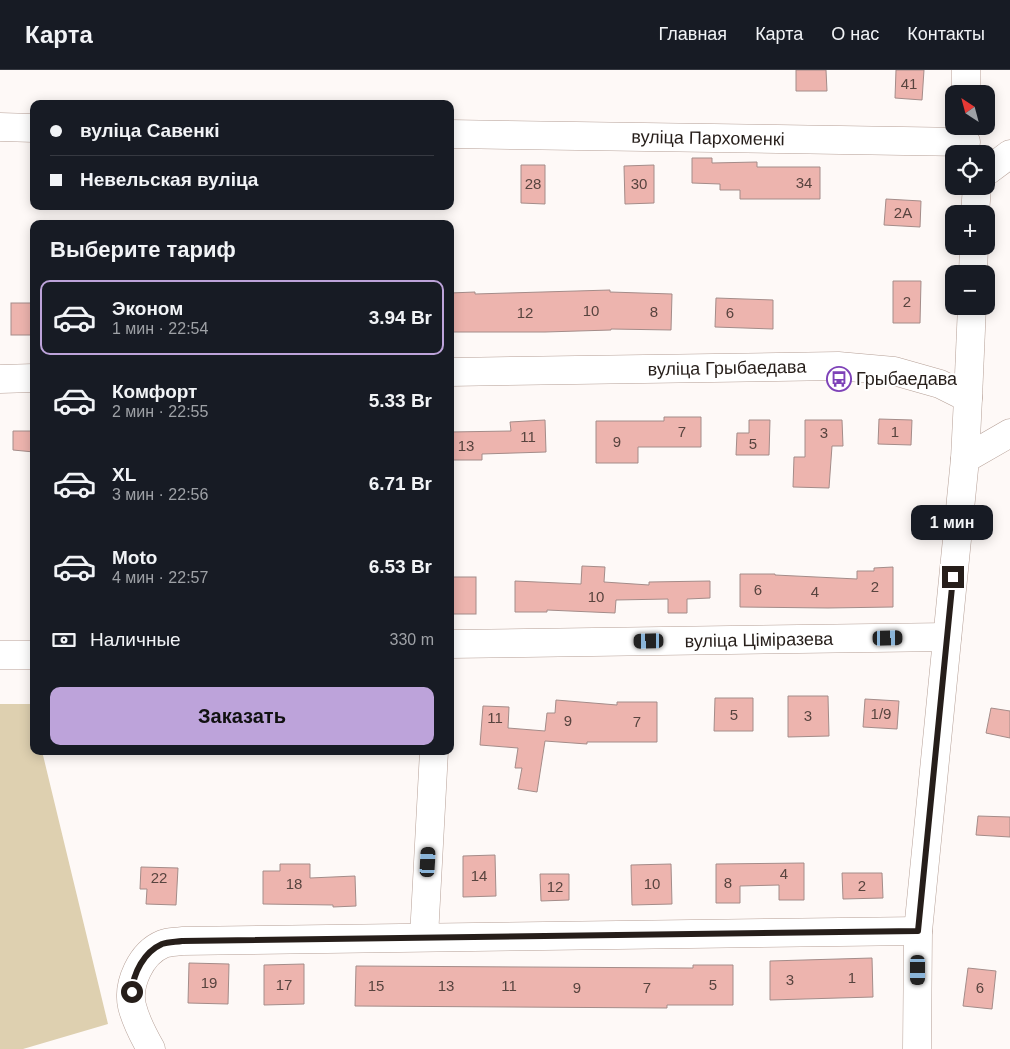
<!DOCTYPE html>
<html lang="ru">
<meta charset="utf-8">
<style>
:root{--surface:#171b24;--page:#20242c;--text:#f1f3f6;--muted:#9ea1a6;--line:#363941;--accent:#bda3da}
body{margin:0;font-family:Helvetica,sans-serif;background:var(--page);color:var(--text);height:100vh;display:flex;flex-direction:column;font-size:19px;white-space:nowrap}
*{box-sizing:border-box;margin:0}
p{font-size:16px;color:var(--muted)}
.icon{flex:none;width:28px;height:28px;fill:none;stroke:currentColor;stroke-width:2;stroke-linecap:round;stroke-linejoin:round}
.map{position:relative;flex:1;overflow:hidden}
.drawer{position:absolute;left:30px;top:150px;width:424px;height:535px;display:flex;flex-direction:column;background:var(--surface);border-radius:10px;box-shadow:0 2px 12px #0003}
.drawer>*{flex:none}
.guide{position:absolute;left:30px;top:30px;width:424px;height:110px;border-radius:10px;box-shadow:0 2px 12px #0003;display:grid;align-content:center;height:110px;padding:0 20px;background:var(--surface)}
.needle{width:32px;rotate:324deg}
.controls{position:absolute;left:945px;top:15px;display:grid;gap:10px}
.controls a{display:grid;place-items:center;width:50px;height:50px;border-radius:10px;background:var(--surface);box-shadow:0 2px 12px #0003;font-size:25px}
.end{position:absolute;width:22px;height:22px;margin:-11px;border:6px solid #261e1a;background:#fff;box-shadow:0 0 0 2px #fff}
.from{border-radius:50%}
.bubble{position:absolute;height:35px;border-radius:10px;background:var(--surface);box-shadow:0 2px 12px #0003;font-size:16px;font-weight:800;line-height:35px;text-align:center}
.car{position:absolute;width:15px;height:30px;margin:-15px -8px;border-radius:6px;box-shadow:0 0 4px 1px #0007;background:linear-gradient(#222 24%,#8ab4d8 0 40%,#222 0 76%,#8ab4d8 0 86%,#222 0)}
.guide b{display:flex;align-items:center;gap:18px;height:48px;font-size:19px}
.guide b+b{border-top:1px solid var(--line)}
.guide i{width:12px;height:12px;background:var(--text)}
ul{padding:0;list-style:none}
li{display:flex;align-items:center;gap:15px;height:75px;margin:0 10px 8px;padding:0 10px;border:2px solid transparent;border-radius:10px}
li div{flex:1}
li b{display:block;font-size:19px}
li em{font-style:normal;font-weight:800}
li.active{border-color:var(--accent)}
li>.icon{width:45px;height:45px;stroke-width:1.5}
h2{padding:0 20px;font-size:22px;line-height:60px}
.pay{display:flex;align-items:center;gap:12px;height:55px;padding:0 20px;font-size:19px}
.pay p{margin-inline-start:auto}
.action{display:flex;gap:10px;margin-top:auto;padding:10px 20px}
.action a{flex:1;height:58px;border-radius:10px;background:var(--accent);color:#111;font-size:20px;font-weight:800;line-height:58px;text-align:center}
header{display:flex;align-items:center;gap:30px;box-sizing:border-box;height:70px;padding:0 25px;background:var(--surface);border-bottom:1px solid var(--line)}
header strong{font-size:24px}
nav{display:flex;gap:28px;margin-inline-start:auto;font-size:18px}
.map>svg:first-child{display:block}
.green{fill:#ded0b0}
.building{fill:#edb4ae;stroke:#a48c89}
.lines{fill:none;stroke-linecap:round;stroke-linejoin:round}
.minor-casing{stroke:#b6a097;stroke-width:29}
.minor{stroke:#fff;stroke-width:28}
.route{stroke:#261e1a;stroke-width:6}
.labels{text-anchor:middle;stroke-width:4;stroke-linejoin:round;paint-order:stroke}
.number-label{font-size:15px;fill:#58443f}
.street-label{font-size:18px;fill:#261e1a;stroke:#fff}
.poi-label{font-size:18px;fill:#261e1a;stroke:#fff;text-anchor:start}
</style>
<header>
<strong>Карта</strong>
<nav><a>Главная</a><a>Карта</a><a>О нас</a><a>Контакты</a></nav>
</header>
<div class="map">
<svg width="1010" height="979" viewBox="0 0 1010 979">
<rect width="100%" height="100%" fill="#fef9f7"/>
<!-- green -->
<polygon class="green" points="0,634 31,634 34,645 34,681 42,681 108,954 23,979 0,979"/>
<!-- building -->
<g class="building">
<polygon points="796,0 826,0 827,21 796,21"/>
<polygon points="896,0 924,0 922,30 895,28"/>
<polygon points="692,88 712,88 712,93 757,92 757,97 820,97 820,129 740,129 740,120 720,120 720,114 692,113"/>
<polygon points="521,95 545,95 545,134 521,133"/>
<polygon points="654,95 654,133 625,134 624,96"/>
<polygon points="886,129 921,131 920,157 884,155"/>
<polygon points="893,211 921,211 920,253 893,253"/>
<polygon points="610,220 610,222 672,224 671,260 611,259 611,260 545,262 450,262 450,223 475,222 475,224"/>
<polygon points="716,228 773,230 773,259 715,257"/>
<rect x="11" y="233" width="23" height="32"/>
<polygon points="664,347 701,347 701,377 638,377 638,393 596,393 596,351 664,351"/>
<polygon points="879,349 912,350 911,375 878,374"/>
<polygon points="545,350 546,382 482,384 482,390 450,390 450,362 511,361 510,352"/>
<polygon points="749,350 770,350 769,385 736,385 737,363 749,363"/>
<polygon points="805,350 842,350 843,376 832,376 829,418 793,417 794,387 805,387"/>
<polygon points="13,361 34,361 34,382 13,380"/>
<polygon points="582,496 605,497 604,512 649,515 649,512 710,511 710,528 687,529 687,543 668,543 668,529 616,530 615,543 547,540 547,542 515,542 515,511 581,514"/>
<polygon points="893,497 893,537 828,538 740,537 740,504 775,504 775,505 857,509 857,501 874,501 874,498"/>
<rect x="450" y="507" width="26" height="37"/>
<polygon points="788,626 828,626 829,666 788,667"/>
<polygon points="715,628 753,628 753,661 714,661"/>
<polygon points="865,629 899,631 897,659 863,657"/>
<polygon points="556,630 617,635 617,632 657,632 657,672 587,672 587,674 545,671 537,722 518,719 522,698 515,698 518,678 480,675 483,636 509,637 508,658 545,661 547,643 555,643"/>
<polygon points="991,638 1010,641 1010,668 986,663"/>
<polygon points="978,746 1010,747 1010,767 976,765"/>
<polygon points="495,785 496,826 463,827 463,786"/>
<polygon points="804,793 804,830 779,830 779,815 740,816 740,833 716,833 716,794"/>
<polygon points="280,794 310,794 310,808 355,806 356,836 333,837 333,835 263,834 263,801 280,801"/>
<polygon points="671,794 672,834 632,835 631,795"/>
<polygon points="141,797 178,798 176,835 146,834 147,819 140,819"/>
<polygon points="842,803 882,803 883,828 843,829"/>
<polygon points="540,804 569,804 569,830 541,831"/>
<polygon points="872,888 873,927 770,930 770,891"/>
<polygon points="189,893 229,894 228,934 188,933"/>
<polygon points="304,894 304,934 264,935 264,895"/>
<polygon points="693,895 733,895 733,935 667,935 667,938 355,936 356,896 693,898"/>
<polygon points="968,898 996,901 992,939 963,936"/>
</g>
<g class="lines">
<defs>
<g id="minor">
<polyline points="966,0 966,24"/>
<polyline points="0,57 34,58"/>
<polyline points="450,64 966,72"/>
<polyline points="986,102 1010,84"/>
<polyline points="975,144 977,116"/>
<polyline points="973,204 974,176"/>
<polyline points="450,302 838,296 894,301 940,314 968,328 965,389"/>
<polyline points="0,309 34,308"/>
<polyline points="968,328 972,236"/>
<polyline points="450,574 947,567"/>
<polyline points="0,585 34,585"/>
<polyline points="424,867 434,681"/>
<path d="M151,979c-8,-14 -15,-27 -19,-43 -5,-22 9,-53 31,-62 5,-2 13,-2 19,-3l736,-10"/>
<polyline points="917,979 918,861 965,389 1010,363"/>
</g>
</defs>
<!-- minor casing -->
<use href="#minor" class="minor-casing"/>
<!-- minor -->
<use href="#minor" class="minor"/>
</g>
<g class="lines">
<!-- route -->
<path class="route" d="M132,922c1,-19 12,-40 30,-48 6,-2 14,-2 20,-3l736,-10 35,-354"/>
</g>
<!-- icons -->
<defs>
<symbol id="bus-ring" viewBox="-11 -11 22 22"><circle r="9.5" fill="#fff" stroke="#7e42b8" stroke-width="1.5"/><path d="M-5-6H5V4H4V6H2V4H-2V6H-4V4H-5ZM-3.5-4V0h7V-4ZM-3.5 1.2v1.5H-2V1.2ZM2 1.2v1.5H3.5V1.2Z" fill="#7e42b8"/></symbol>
</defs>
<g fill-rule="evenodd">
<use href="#bus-ring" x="825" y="295" width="28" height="28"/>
</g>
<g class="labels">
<!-- number labels -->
<g class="number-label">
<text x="909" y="19">41</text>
<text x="804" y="118">34</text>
<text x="533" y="119">28</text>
<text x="639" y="119">30</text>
<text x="903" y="148">2А</text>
<text x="907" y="237">2</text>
<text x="591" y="246">10</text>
<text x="654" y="247">8</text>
<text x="525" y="248">12</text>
<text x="730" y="248">6</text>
<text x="682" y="367">7</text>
<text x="895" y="367">1</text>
<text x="824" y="368">3</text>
<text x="528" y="372">11</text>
<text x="617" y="377">9</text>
<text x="753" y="379">5</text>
<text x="466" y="381">13</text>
<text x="875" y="522">2</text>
<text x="758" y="525">6</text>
<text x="815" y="527">4</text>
<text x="596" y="532">10</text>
<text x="881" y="649">1/9</text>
<text x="734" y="650">5</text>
<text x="808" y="651">3</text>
<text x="495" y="653">11</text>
<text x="568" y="656">9</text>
<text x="637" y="657">7</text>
<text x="784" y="809">4</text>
<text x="479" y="811">14</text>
<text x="159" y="813">22</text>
<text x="728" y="818">8</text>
<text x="294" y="819">18</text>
<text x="652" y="819">10</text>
<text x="862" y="821">2</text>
<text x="555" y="822">12</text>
<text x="852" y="913">1</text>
<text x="790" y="915">3</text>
<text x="209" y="918">19</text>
<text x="284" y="920">17</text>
<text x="713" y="920">5</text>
<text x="376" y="921">15</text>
<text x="446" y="921">13</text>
<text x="509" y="921">11</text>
<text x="577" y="923">9</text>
<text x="647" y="923">7</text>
<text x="980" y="923">6</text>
</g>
<!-- street labels -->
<g class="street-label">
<text transform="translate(708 68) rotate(1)" y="6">вуліца Пархоменкі</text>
<text transform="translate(727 298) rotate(-1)" y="6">вуліца Грыбаедава</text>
<text transform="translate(759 570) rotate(-1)" y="6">вуліца Ціміразева</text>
</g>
<!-- poi labels -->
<g class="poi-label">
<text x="856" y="315">Грыбаедава</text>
</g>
</g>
</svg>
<div class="controls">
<a><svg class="needle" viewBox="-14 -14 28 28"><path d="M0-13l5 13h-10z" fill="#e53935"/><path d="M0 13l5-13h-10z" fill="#9ea1a6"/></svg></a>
<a><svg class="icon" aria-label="locate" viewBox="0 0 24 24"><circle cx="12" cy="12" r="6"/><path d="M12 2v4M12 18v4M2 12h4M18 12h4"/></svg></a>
<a>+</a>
<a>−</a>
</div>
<i class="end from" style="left:132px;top:922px"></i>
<i class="end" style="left:953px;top:507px"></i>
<div class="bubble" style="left:911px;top:435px;width:82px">1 мин</div>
<i class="car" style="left:888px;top:568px;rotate:89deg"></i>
<i class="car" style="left:649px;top:571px;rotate:269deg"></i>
<i class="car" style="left:428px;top:792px;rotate:3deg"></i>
<i class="car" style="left:918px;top:900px;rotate:180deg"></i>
<div class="guide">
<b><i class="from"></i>вуліца Савенкі</b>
<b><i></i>Невельская вуліца</b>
</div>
<section class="drawer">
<h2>Выберите тариф</h2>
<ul>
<li class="active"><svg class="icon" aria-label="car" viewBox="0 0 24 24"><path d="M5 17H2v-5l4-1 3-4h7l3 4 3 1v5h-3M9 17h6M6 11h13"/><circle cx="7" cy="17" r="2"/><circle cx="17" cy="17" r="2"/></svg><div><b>Эконом</b><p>1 мин · 22:54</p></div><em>3.94 Br</em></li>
<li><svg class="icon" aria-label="car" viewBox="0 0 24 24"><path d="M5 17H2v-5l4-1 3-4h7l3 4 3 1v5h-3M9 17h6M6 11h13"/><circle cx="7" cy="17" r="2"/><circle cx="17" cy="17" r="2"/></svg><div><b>Комфорт</b><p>2 мин · 22:55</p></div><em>5.33 Br</em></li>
<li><svg class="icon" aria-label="car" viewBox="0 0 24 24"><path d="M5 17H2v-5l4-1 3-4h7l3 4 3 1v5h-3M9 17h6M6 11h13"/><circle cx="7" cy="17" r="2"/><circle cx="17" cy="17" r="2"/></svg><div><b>XL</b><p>3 мин · 22:56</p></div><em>6.71 Br</em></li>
<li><svg class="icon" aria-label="car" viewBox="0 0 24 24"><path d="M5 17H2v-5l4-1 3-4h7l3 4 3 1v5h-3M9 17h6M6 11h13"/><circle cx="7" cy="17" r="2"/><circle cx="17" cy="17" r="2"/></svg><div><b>Moto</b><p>4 мин · 22:57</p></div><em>6.53 Br</em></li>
</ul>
<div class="pay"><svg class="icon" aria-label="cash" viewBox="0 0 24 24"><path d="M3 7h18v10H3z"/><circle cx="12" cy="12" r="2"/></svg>Наличные<p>330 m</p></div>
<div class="action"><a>Заказать</a></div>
</section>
</div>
